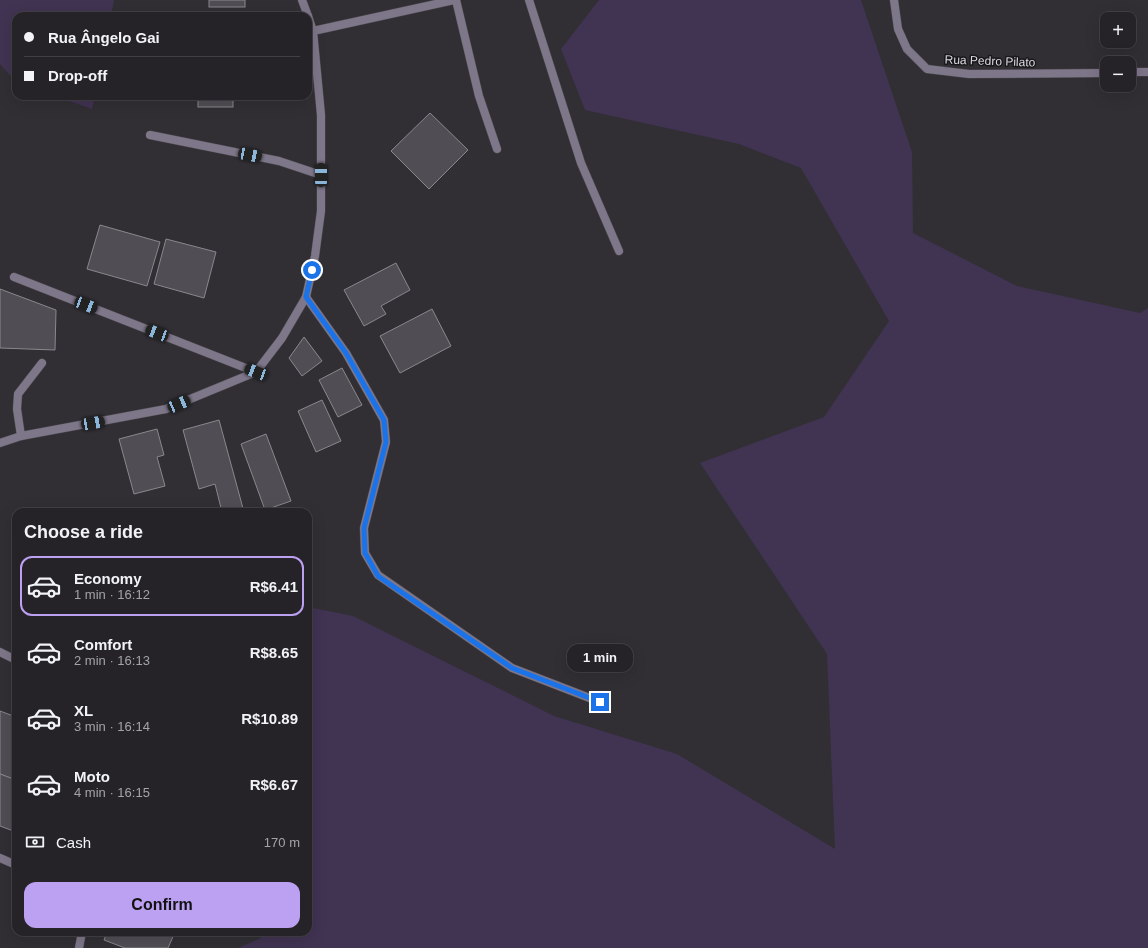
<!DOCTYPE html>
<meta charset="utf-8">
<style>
:root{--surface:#252327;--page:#312f33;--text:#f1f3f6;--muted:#a3a4a7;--line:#424044;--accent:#bca0f2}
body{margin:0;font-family:Arial,sans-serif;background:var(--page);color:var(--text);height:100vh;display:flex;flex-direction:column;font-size:15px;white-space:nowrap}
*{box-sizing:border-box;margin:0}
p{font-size:13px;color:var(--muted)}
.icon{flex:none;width:22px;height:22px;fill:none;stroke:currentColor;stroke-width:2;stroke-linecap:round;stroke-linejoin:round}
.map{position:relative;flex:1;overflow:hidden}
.details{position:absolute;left:12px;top:508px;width:300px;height:428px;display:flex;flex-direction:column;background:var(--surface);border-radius:12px;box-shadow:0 4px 16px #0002,0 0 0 1px var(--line)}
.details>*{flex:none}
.hud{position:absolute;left:12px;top:12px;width:300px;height:88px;border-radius:12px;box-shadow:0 4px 16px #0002,0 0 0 1px var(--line);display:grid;align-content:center;height:88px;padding:0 12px;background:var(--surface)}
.buttons{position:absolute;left:1100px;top:12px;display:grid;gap:8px}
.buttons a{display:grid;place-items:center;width:36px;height:36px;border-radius:8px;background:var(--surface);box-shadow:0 4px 16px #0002,0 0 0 1px var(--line);font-size:20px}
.end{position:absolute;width:18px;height:18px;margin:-9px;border:5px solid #1a73e8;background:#fff;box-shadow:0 0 0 2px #fff}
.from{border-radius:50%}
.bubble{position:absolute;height:28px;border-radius:12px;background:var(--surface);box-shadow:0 4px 16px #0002,0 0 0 1px var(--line);font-size:13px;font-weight:700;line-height:28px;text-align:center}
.car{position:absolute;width:12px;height:24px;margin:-12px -6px;border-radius:5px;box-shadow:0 0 3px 1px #0007;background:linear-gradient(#222 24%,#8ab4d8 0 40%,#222 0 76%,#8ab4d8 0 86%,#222 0)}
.hud b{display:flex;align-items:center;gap:14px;height:38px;font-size:15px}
.hud b+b{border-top:1px solid var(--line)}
.hud i{width:10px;height:10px;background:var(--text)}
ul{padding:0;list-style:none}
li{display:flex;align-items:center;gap:12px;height:60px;margin:0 8px 6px;padding:0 4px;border:2px solid transparent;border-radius:12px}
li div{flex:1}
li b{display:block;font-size:15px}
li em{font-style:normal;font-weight:700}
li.current{border-color:var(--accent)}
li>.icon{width:36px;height:36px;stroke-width:1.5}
h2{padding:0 12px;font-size:18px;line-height:48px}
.pay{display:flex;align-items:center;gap:10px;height:44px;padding:0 12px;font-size:15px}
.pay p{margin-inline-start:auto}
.action{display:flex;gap:8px;margin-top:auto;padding:8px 12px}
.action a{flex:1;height:46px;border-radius:12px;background:var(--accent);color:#111;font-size:16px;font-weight:700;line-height:46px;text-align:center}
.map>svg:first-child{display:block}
.green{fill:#413352}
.building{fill:#504e54;stroke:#8a878d}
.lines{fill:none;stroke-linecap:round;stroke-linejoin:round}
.service-casing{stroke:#4c4a4f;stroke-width:9}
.minor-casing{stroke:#4c4a4f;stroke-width:9}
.tertiary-casing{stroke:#4c4a4f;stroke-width:9}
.service{stroke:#7e7689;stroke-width:8}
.minor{stroke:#7e7689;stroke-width:8}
.tertiary{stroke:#7e7689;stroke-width:8}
.route{stroke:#1a73e8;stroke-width:5}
.labels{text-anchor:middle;stroke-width:3;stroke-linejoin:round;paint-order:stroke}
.street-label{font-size:12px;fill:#dad9dd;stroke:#18171a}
</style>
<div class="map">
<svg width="1148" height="948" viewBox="0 0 1148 948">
<rect width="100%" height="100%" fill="#312f34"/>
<!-- green -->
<g class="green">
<polygon points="0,0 114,0 111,16 16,16 16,82 0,64"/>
<polygon points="599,0 861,0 912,152 913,233 1017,286 1140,313 1148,308 1148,948 238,948 261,938 261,932 308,932 308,607 353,616 554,716 677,754 835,849 827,654 700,463 824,417 889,321 801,168 739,144 585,110 561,49"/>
<polygon points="55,96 95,96 92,109"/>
</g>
<!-- building -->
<g class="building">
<rect x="209" y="0" width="36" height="7"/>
<rect x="198" y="96" width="35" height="11"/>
<polygon points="430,113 468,150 429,189 391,151"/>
<polygon points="100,225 160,242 147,286 87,269"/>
<polygon points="166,239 216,252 204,298 154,284"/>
<polygon points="396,263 410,290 381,306 386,314 364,326 344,290"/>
<polygon points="0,289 56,310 55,350 0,348"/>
<polygon points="432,309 451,346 400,373 380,336"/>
<polygon points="304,337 322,361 302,376 289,358"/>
<polygon points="342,368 362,405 338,417 319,380"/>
<polygon points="322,400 341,441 316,452 298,411"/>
<polygon points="219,420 244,512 222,512 215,484 199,489 183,430"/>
<polygon points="157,429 164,455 157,457 165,486 134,494 119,439"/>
<polygon points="266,434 291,501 265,510 241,444"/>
<polygon points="0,711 16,717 16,780 0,774"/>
<polygon points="0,774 16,780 16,832 0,826"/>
<polygon points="107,932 175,932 168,948 125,948 104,940"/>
</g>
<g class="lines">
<defs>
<g id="service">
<polyline points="456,0 479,96 497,149"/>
<polyline points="529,0 581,163 619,251"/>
<polyline points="150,135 279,161 321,175"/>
<polyline points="21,436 17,409 18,394 42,363"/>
<polyline points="0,652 16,660"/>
<polyline points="0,858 16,865"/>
<polyline points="79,948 82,932"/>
</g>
<g id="minor">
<polyline points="894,0 898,29 907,49 927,69 969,74 1107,73"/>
<polyline points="313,31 454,0"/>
<polyline points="1129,72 1148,72"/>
<polyline points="14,277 256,372"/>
<polyline points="306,297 346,353 384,420 386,442 364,528 365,553 378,575 512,668 600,702"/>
</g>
<g id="tertiary">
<polyline points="302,0 308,16"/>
<polyline points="0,443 21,436 166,409 256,372 282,338 306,297 315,256 321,211 321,115 313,31 308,16"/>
</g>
</defs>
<!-- service casing -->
<use href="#service" class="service-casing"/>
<!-- minor casing -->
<use href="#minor" class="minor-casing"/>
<!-- tertiary casing -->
<use href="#tertiary" class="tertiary-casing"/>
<!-- service -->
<use href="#service" class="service"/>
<!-- minor -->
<use href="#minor" class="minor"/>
<!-- tertiary -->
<use href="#tertiary" class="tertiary"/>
</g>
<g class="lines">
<!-- route -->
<polyline class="route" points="312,270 306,297 346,353 384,420 386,442 364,528 365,553 378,576 512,668 600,702"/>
</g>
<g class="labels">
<!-- street labels -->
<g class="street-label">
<text transform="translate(990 61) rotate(2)" y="4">Rua Pedro Pilato</text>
</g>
</g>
</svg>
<div class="buttons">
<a>+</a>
<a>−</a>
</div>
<i class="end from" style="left:312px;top:270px"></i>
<i class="end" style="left:600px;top:702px"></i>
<div class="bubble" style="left:567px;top:644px;width:66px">1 min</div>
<i class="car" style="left:250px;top:155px;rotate:101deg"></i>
<i class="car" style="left:321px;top:175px;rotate:0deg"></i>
<i class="car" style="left:86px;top:305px;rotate:111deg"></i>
<i class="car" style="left:157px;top:333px;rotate:291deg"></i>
<i class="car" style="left:256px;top:372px;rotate:291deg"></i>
<i class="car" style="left:179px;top:404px;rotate:67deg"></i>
<i class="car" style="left:93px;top:423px;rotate:80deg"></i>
<div class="hud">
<b><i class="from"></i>Rua Ângelo Gai</b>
<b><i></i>Drop-off</b>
</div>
<section class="details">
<h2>Choose a ride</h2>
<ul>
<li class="current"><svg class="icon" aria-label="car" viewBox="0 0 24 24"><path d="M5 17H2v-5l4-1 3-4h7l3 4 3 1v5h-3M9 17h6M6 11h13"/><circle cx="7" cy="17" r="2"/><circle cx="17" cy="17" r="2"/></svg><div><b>Economy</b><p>1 min · 16:12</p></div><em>R$6.41</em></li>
<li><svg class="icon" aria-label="car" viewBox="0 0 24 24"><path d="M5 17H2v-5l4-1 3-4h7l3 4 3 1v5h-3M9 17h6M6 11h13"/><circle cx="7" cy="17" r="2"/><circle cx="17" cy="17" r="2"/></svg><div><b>Comfort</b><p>2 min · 16:13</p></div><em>R$8.65</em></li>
<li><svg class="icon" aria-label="car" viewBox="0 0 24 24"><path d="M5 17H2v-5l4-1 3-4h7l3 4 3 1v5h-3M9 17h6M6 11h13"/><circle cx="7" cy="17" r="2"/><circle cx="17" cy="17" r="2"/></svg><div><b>XL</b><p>3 min · 16:14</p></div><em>R$10.89</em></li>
<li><svg class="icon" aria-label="car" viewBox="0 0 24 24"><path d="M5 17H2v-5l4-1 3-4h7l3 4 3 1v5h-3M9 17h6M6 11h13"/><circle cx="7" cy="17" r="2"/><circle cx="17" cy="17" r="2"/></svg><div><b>Moto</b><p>4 min · 16:15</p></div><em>R$6.67</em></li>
</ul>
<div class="pay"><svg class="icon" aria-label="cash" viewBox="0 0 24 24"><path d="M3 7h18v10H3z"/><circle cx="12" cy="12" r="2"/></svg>Cash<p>170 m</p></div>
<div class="action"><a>Confirm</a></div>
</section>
</div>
